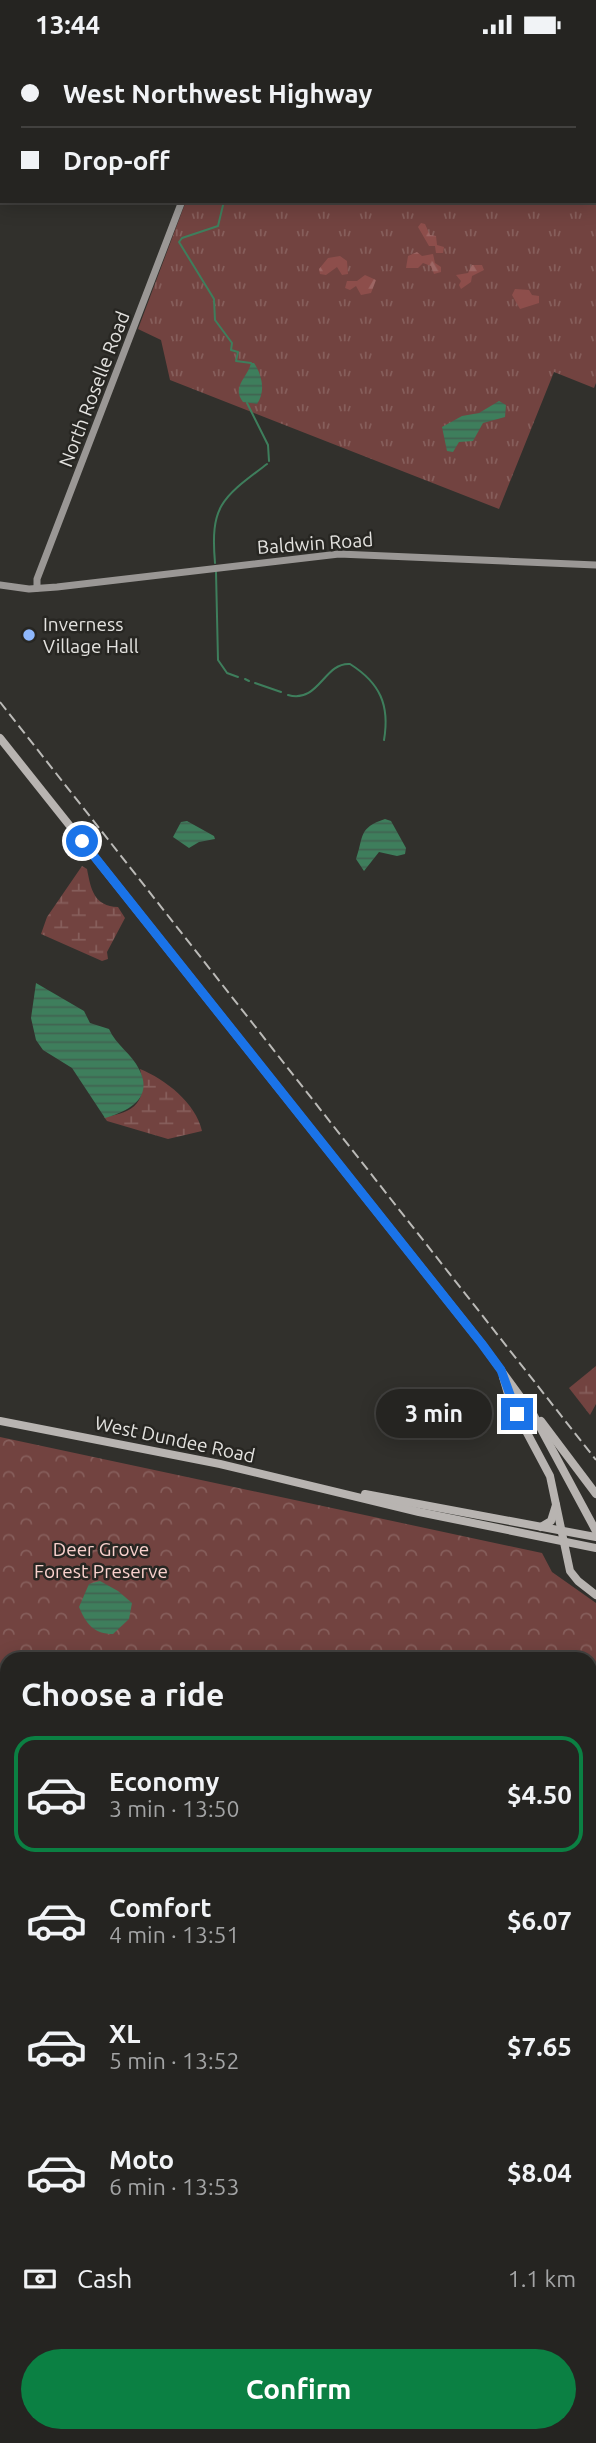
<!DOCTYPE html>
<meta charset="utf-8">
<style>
:root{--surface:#252421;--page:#31302e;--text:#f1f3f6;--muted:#a3a4a5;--line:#42413f;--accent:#0b8043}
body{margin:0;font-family:Ubuntu,sans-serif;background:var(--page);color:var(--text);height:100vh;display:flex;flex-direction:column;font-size:26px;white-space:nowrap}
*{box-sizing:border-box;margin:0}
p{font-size:23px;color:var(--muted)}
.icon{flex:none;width:38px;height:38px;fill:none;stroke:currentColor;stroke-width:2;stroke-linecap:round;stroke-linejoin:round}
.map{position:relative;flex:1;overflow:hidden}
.drawer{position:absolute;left:0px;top:1603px;width:597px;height:791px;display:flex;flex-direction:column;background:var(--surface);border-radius:21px 21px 0 0;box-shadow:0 4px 18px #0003,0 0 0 2px var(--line)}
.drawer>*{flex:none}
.hud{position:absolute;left:0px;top:0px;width:597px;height:154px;box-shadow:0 4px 18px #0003,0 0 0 2px var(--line);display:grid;align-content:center;height:154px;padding:0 21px;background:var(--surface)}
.end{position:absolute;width:32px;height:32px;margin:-16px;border:9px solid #1a73e8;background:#fff;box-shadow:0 0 0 4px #fff}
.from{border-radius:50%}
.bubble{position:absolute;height:49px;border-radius:24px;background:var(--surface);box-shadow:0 4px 18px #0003,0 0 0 2px var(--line);font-size:23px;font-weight:600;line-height:49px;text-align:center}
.hud b{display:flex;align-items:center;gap:24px;height:66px;font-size:26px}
.hud b+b{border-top:2px solid var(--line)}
.hud i{width:18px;height:18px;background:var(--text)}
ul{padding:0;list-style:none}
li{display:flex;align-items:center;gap:21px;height:116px;margin:0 14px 10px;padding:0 7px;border:4px solid transparent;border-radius:21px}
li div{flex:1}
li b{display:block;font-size:26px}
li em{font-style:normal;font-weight:600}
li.current{border-color:var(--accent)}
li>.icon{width:63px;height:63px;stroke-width:1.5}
h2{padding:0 21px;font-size:32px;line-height:84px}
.pay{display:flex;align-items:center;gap:18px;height:77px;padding:0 21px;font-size:26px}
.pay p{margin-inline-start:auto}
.action{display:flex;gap:14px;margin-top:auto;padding:14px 21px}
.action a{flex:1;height:80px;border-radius:42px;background:var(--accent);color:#fff;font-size:28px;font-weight:600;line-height:80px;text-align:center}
.status{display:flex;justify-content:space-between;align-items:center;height:49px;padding:0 35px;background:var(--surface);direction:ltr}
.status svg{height:19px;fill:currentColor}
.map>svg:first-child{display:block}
.grass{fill:url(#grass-tufts)}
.forest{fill:url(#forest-firs)}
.wetland{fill:url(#wetland-marsh)}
.park{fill:url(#park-crowns)}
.water{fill:url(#water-rules)}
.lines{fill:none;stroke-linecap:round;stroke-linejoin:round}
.stream{stroke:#3e7e5c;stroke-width:2}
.secondary{stroke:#9a9795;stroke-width:7}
.primary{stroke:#b8b4b1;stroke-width:8}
.rail{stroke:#bbbab7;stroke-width:2;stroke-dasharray:10 5;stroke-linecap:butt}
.route{stroke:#1a73e8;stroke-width:9}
.poi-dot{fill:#8fb8fd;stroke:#272622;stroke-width:2.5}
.labels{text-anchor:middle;stroke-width:5;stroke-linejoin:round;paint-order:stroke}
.street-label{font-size:19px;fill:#e4e3e0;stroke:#272622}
.poi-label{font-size:19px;fill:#e4e3e0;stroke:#272622;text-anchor:start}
.park-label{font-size:19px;fill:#f9d1cd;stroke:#272622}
</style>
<div class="status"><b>13:44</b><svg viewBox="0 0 49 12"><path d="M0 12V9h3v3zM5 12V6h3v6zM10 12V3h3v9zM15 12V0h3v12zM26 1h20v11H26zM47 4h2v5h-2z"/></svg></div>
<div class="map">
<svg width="596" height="2394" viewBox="0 0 596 2394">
<defs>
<pattern id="grass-tufts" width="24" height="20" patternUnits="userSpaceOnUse" patternTransform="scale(1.75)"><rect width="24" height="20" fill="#724340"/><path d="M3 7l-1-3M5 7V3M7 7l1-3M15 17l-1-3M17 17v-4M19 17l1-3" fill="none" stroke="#865e5b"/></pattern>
<pattern id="forest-firs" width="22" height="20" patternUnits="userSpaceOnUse" patternTransform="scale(1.75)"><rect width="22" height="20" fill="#8d4e4b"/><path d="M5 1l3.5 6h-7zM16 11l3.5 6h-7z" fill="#9d6765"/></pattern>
<pattern id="wetland-marsh" width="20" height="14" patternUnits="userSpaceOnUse" patternTransform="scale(1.75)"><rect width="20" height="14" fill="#724340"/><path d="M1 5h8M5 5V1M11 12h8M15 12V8" fill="none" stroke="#865e5b"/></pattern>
<pattern id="park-crowns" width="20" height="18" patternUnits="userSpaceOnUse" patternTransform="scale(1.75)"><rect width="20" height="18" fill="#724340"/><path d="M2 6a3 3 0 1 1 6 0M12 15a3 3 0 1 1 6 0" fill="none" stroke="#865e5b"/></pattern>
<pattern id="water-rules" width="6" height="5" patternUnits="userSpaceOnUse" patternTransform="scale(1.75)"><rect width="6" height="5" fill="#3e7e5c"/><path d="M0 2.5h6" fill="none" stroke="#416451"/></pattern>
</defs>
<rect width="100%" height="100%" fill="#31302c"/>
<!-- grass -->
<polygon class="grass" points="245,0 596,0 596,334 594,339 554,323 499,460 170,331 161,291 138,280 186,152 595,152 595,2"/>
<!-- forest -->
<g class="forest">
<polygon points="421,174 425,175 430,186 436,187 437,196 444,198 443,204 436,204 435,197 429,197 418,178"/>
<polygon points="417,203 422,207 433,205 435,214 441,218 441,223 434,225 431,217 423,214 418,219 406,219 408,207"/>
<polygon points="340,207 347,212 348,225 342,226 337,218 326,226 320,225 319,220 328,209"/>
<polygon points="472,216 482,216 484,221 472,227 471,233 461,240 459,236 461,232 456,226 468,224"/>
<polygon points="365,226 376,231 371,244 361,246 356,237 350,241 345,239 347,232 357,232"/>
<polygon points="515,240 529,241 532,246 539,247 539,254 520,260 512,246"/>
</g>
<!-- wetland -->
<g class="wetland">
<path d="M82,817l5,3c4,21 7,37 31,38l7,11 -18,34 1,7 -6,2 -61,-27 6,-17z"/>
<path d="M140,1020c25,10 56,34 62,62l-34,8 -61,-18 -3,-4c31,-4 44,-16 36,-48z"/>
<polygon points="596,1317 596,1355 590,1366 569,1339"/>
</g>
<!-- park -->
<polygon class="park" points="0,1388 542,1504 552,1523 596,1554 596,2394 210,2394 192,2387 590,2387 590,1610 7,1610 7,2314 0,2312"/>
<!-- water -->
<g class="water">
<path d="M251,314h3c8,12 12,28 3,41l-14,-2c-12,-15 5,-25 8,-39z"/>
<polygon points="499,352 506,356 505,368 483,374 473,392 459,393 453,403 447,402 442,378 462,367 479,364"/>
<path d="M385,770l6,2 15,27 -1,6 -8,2 -18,-4 -15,19 -8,-12c8,-23 2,-31 29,-40z"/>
<polygon points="187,772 214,787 215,790 199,793 189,799 173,788 181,773"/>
<path d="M36,934l48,28 6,12 19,6c7,16 23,25 30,40 15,29 -10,42 -34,49l-33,-50 -29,-18 -7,-10 -5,-22z"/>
<path d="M100,1532l18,10 14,12 -3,16 -16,15c-19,0 -27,-10 -34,-27l10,-23z"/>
</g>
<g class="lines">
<!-- stream -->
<g class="stream">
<polyline points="249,2 250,0"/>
<polyline points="224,152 218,177 182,189 179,193 214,250 215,271 232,294 231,301 238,303 236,312 251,314"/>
<polyline points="247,354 268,396 269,412"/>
<path d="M215,514c-5,-58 7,-65 52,-99"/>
<polyline points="216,523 218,611 227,624 238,628"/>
<polyline points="245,630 249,632"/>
<polyline points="255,634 281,643"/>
<path d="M288,646c31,9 36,-33 62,-31 30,19 40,41 34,76"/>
<polyline points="590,1656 596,1657"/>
<polyline points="0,1947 7,1949"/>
</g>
<!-- secondary -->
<g class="secondary">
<polyline points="240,2 241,0"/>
<polyline points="0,536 29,540 57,538 339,505 596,516"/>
<polyline points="37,539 37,530 182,152"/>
</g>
<!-- primary -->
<g class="primary">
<polyline points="0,689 482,1295 533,1365 596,1482"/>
<polyline points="503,1328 510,1352 550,1427 570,1522 578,1532 596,1546"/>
<polyline points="0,1372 220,1415 419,1463 596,1499"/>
<polyline points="541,1372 596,1445"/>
<polyline points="365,1445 596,1488"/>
<polyline points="541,1478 551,1472 556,1456"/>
</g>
<!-- rail -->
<polyline class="rail" points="0,653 596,1411"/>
</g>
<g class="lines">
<!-- route -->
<polyline class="route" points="82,792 482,1295 501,1321 517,1365"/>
</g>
<!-- markers -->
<circle class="poi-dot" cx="29" cy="586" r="7"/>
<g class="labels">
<!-- street labels -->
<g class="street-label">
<text transform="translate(94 340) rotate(-69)" y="7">North Roselle Road</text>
<text transform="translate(315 494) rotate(-4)" y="7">Baldwin Road</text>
<text transform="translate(175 1390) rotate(12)" y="7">West Dundee Road</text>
</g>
<!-- poi labels -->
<g class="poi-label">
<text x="43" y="582">Inverness<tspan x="43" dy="22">Village Hall</tspan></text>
</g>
<!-- park labels -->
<g class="park-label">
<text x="101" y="1507">Deer Grove<tspan x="101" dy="22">Forest Preserve</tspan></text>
</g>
</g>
</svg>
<i class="end from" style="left:82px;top:792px"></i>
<i class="end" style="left:517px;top:1365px"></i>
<div class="bubble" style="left:376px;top:1340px;width:116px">3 min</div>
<div class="hud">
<b><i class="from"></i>West Northwest Highway</b>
<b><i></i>Drop-off</b>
</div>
<section class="drawer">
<h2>Choose a ride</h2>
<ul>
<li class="current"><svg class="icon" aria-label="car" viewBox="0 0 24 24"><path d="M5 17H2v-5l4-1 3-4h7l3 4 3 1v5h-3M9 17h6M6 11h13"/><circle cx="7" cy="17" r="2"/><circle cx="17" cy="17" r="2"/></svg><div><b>Economy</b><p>3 min · 13:50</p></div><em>$4.50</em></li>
<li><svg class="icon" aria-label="car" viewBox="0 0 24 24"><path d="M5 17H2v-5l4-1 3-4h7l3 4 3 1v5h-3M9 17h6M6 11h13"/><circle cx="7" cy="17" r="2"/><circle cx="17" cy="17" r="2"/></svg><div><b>Comfort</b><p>4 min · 13:51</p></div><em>$6.07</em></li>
<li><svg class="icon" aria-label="car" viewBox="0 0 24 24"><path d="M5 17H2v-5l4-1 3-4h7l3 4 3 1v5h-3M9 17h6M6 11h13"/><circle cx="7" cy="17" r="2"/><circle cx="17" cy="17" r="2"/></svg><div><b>XL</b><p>5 min · 13:52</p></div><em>$7.65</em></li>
<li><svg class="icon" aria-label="car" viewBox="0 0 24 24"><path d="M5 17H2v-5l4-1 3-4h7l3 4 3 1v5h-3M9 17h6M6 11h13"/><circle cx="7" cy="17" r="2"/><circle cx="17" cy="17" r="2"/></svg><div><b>Moto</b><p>6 min · 13:53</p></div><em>$8.04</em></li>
</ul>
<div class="pay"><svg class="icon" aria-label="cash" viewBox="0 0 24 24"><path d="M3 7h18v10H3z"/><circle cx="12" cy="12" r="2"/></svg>Cash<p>1.1 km</p></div>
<div class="action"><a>Confirm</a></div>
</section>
</div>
